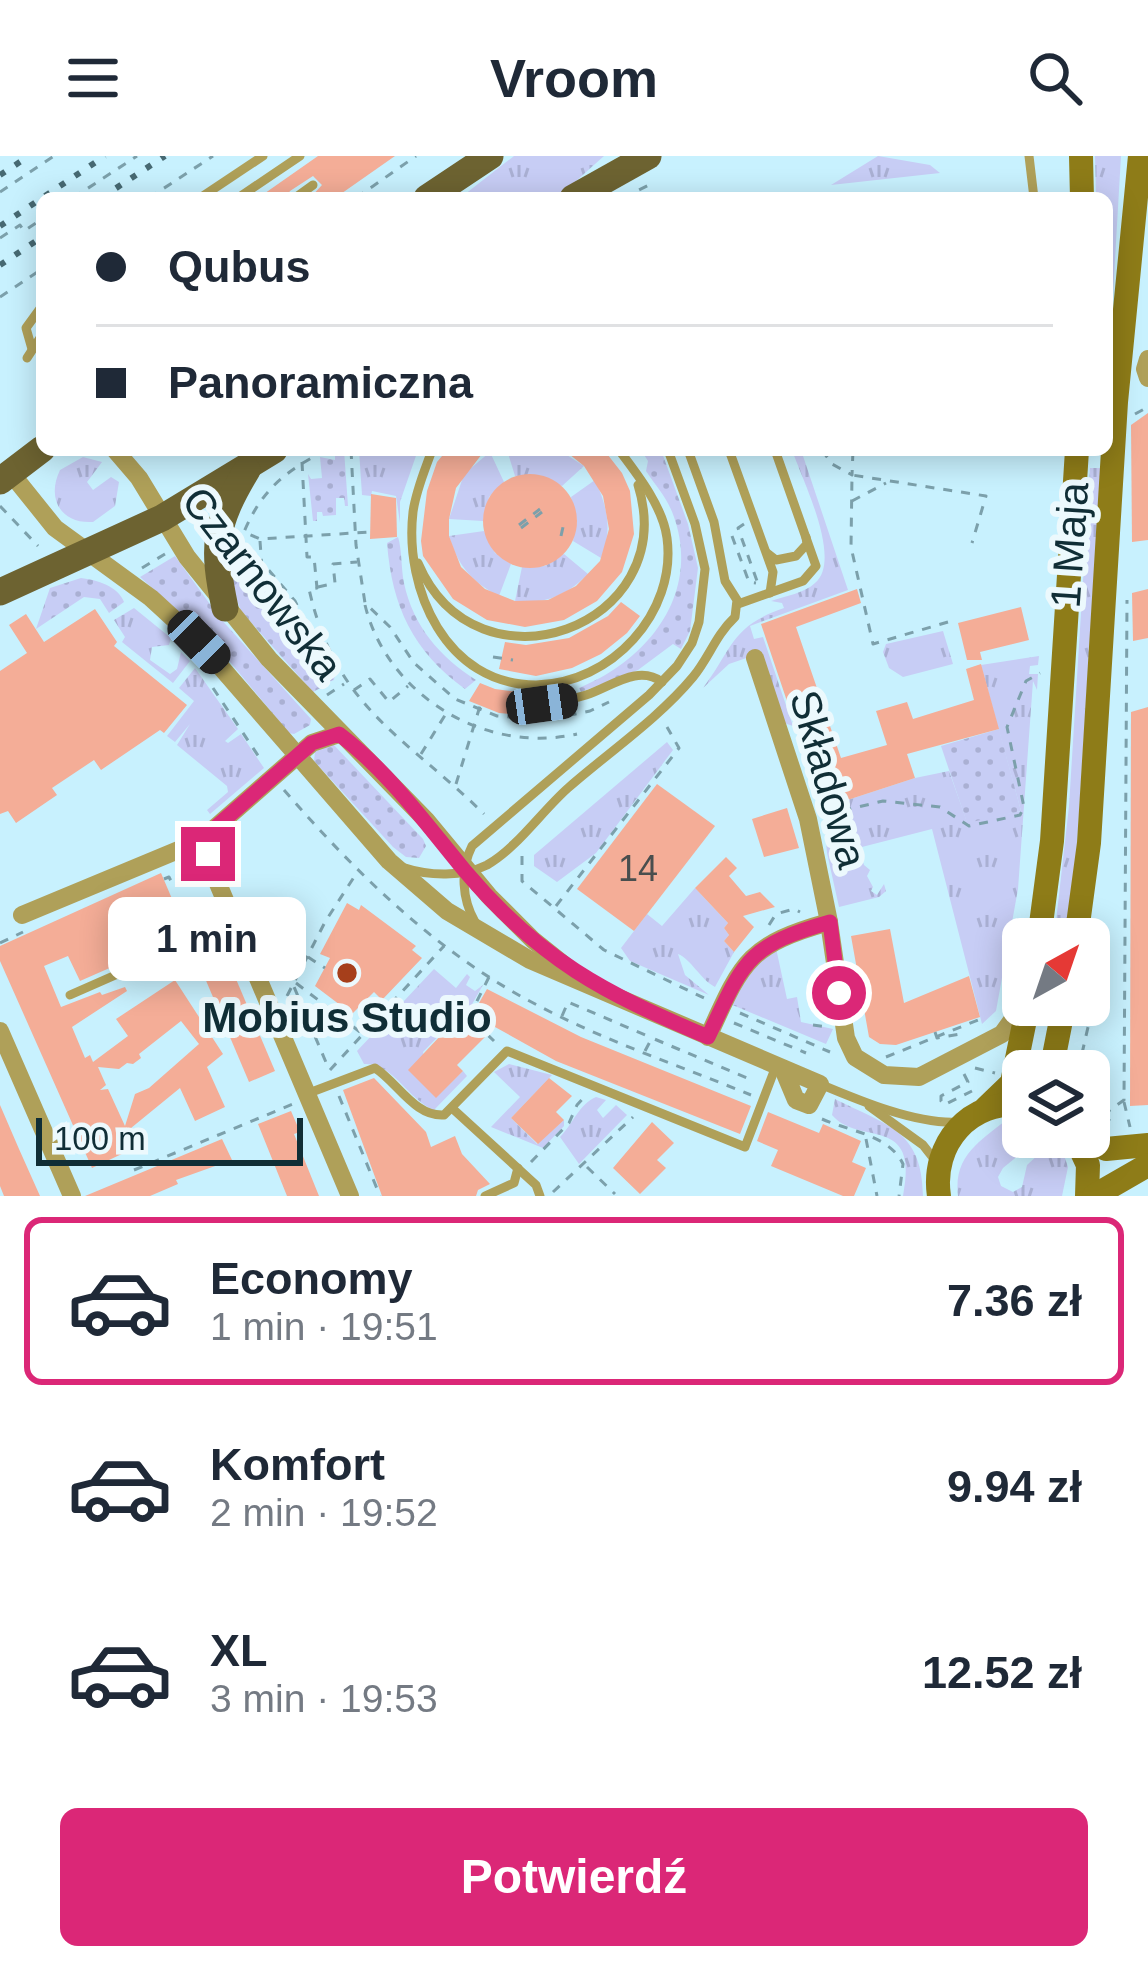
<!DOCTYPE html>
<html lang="pl">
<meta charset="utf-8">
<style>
:root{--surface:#fff;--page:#f2f2f3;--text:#1f2937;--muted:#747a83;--line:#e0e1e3;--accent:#db2777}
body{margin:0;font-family:Helvetica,sans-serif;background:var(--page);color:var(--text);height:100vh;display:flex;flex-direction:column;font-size:45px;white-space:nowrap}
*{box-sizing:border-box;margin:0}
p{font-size:39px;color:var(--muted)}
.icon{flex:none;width:66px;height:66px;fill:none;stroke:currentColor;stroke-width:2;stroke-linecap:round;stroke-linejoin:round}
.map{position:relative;height:1040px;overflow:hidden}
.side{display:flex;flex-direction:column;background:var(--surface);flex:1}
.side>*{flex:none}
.guide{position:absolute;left:36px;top:36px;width:1077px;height:264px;border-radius:18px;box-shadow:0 6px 30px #0003;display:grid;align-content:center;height:264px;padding:0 60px;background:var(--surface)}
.needle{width:78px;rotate:40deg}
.controls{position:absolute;left:1002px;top:762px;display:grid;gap:24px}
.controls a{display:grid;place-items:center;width:108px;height:108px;border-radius:18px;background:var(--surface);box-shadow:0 6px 30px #0003;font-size:60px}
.scale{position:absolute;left:36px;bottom:30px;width:267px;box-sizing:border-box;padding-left:12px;border:6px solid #102e36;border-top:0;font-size:33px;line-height:42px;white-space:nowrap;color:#102e36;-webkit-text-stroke:9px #ecf9fd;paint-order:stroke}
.end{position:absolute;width:54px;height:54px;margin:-27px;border:15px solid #db2777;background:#fff;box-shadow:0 0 0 6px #fff}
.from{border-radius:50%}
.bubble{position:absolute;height:84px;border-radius:18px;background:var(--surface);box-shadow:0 6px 30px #0003;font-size:39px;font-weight:600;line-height:84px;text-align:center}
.car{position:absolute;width:36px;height:72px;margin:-36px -18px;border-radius:15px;box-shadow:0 0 9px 3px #0007;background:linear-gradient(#222 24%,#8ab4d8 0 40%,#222 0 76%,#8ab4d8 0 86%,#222 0)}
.guide b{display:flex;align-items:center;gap:42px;height:114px;font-size:45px}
.guide b+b{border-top:3px solid var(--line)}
.guide i{width:30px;height:30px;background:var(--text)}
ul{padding:21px 0 0;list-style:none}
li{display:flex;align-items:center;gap:36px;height:168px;margin:0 24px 18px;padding:0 36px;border:6px solid transparent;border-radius:18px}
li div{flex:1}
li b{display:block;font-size:45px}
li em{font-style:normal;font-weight:600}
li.selected{border-color:var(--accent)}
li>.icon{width:108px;height:108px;stroke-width:1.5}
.action{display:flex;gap:24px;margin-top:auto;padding:24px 60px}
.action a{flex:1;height:138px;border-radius:18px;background:var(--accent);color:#fff;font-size:48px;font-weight:600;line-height:138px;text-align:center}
header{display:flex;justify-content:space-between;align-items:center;height:156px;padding:0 60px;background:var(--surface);font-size:54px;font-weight:600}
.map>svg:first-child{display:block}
.grass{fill:url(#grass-tufts)}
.park{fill:url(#park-dots)}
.building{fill:#f4ad97;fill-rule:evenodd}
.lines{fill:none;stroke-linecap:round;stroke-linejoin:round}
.path{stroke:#7ca0ab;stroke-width:3;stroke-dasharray:9 9;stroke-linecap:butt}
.lane{stroke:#afa059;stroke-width:9}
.street{stroke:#afa059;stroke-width:18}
.secondary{stroke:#8e7c18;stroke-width:24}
.primary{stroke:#6d6331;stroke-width:27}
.rail{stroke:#476972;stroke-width:6;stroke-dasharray:6 12;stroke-linecap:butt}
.route{stroke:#db2777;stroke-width:15}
.poi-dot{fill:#a63f1b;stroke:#ecf9fd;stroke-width:4.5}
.labels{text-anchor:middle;stroke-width:12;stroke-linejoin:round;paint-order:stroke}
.number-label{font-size:36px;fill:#494e4e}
.street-label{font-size:42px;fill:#102e36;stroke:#ecf9fd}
.poi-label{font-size:42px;font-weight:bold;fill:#102e36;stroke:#ecf9fd}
</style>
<header><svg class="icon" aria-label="menu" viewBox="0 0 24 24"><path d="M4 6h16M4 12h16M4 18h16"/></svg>Vroom<svg class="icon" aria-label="search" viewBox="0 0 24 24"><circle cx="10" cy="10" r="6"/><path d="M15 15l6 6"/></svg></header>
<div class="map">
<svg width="1148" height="1040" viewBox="0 0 1148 1040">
<defs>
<pattern id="grass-tufts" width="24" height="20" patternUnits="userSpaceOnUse" patternTransform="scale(3)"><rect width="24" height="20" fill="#c7cdf5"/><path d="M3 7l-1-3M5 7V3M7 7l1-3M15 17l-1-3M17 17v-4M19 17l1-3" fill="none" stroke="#aab0d3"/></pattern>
<pattern id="park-dots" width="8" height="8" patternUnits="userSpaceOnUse" patternTransform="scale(3)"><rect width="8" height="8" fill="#c7cdf5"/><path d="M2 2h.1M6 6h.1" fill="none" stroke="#aab0d3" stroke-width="1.8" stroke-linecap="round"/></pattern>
</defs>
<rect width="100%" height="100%" fill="#c8f1fe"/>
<!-- grass -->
<g class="grass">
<polygon points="514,0 604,0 557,42 460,42"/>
<polygon points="878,0 930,9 940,17 831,29"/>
<polygon points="1095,0 1121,0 1107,242 1107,42 1096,42"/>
<polygon points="359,294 418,294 400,346 400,367 396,340 372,335 371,340 362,339"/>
<polygon points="507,294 559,294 584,310 562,330 539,319 515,320"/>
<path d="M792,294h9l47,140 -98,36 4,13 9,-2 30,89 -12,-4 -23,-68 -29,10 -26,24c30,-40 28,-62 81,-80l-2,-5 -11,-2c14,-5 34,-8 44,-18 28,-23 -13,-104 -23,-133z"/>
<polygon points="490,296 504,326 489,341 483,365 449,363 464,318"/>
<path d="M83,301l19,5 -15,20 6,8 18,-13 8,5 -4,24 -22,16c-32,2 -47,-23 -33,-52z"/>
<polygon points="1090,312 1101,312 1075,720 1066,783 1054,783 1069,650"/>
<path d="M595,324c12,26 18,50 6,78l-28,-17 4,-20 -6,-24z"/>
<path d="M484,375l11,22 16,11 -12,32c-27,-14 -41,-30 -50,-60z"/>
<path d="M564,398l24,20c-21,21 -43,31 -73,27l7,-34 23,-1z"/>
<polygon points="134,452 171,482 169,489 152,491 150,504 170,518 177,513 181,496 190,505 173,527 122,486 125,481 114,464"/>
<polygon points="943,475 953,508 903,521 889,512 883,496 886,488"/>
<polygon points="1039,500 1038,509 1030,510 1029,518 1038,518 1037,534 1033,525 1018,733 996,855 982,868 932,673 858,692 864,709 870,714 867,720 873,731 871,735 877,739 884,728 886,735 879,741 839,751 827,697 823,652 915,622 949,615 967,666 1021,655 981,509"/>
<polygon points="195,512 238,573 225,585 228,587 241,578 264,612 210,658 207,654 228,636 227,630 177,589 190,568 175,586 167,580 194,545 179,532"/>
<polygon points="667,586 673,594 596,697 557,726 534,710 534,699"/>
<path d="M695,732l33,35 -4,5 5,7 -5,6 10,11 -19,35c-15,-8 -24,-28 -37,-33l7,21 24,20 -79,-34 -9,-13 26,-34 15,12z"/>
<polygon points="776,792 787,843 797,841 801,866 833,873 826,888 730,848 752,813"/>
<path d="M434,813l22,19 11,-14 3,3 -4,8 9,6 8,-6 -20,35 -5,-4 -35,36 13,45 27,-26 4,5 -33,34c-27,-11 -41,-48 -70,-46l-7,-13z"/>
<polygon points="509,908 552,919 511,962 537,988 564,964 564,970 543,992 491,971 520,941 494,916"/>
<path d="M596,941l10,3 -9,10 6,8 13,-13 11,10 -48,49 -19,-27c13,-13 19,-33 36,-40z"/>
<path d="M835,943c53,27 87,31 88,97h-20c17,-83 -44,-49 -71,-81z"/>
<path d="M1012,959l11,1v21h18l-38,31 -5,9 3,9 12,6 9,-5 5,-22 27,-25 6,3 8,24 -6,29h-104c-5,-44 26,-56 54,-81z"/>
</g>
<!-- park -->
<g class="park">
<polygon points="335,294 344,294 348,350 345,350 344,342 336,342 336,359 323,360 322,356 317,356 317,365 313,365 308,318 311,323 322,322 320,301 335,304"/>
<path d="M641,294h20l27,74 10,44 -8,63 -9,18 -8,-5 -35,26 -57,22 -2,-4c69,-28 122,-94 95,-171 -7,-20 -17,-29 -28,-46l2,-10z"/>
<path d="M398,381c4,12 3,31 6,46 9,43 36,74 72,97l-11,9c-52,-38 -73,-82 -78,-146z"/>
<polygon points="244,394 248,406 254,406 256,420 266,420 287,446 292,463 297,462 300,470 306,469 314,488 319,487 335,518 334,524 329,526 324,519 326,529 313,536 241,455 230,426 232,403 238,403"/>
<polygon points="175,400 220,462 311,563 310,569 294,578 289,577 216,489 140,421"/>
<path d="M81,422c16,2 37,8 43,24l-15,11 -9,-14 -16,-2 -48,32 14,-41z"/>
<polygon points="999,573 1021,655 967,667 941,590"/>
<polygon points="332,587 423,683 426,690 419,702 406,701 393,691 314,605 315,596"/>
</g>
<!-- building -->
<g class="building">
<polygon points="318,0 395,0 335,42 310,42 322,29 313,20 290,35 286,42 258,42"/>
<polygon points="1148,257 1148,384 1132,386 1131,269"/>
<polygon points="447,294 485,294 456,332 449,363 449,380 461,411 485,433 515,445 548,444 576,430 600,405 609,373 603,340 584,310 564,294 604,294 622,317 630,335 634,378 622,416 597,445 564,464 525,471 487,464 453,443 423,400 421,385 427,335 437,306"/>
<circle cx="530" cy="365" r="47"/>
<polygon points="371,338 396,342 397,381 370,383"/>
<polygon points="857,433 861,447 796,471 841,602 887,589 876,555 907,546 913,563 974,544 966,513 981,508 999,573 907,598 915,622 823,652 761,468"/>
<polygon points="1148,433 1148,482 1133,485 1132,437"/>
<polygon points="621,446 640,460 627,477 601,498 572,512 536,520 499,513 505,486 526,489 569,482 608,460"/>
<polygon points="1021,451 1029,484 980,496 982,504 967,504 958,467"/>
<polygon points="95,453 117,486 114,490 187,549 164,577 160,574 101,614 94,604 52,632 57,639 16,667 8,655 0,658 0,515 27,497 9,469 26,458 44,486"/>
<polygon points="480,527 495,533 534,538 527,549 531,560 499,557 469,545"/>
<polygon points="1148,551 1148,949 1130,950 1131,556"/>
<polygon points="657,628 715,670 634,775 577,733"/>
<polygon points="787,652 799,692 764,701 752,663"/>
<polygon points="726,701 737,712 729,720 746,740 760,736 775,751 743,760 754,771 734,796 724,785 729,779 724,772 728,767 695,732"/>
<path d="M161,717l26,61 -107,47 -12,-25 -24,10 17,41 39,-15 2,3 23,-8 2,4 -55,36 13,31 5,-3 3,7 35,-26 -12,-17 59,-39 48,74 -16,13 18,40 -30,14 -15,-33 -60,49 6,15 -34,16 -92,-207v-15zM181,865l18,23 -50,44 -14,6 -10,32 -17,-37 -8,1 6,-5 -8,-18 21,2 8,-6 6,1 8,-6 -2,-4z"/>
<polygon points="347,747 359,754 361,749 416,790 412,794 422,802 382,844 374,836 352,858 315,830 330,802 320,798"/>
<polygon points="890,773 904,847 969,820 980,861 896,889 880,888 869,881 851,780"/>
<polygon points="222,790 275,915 249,926 196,801"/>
<polygon points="487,833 581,881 751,950 740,978 556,905 495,871 457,909 463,915 436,942 408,914 459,860 467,868"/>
<polygon points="374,922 426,976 431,991 455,980 462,998 490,1028 478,1034 476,1040 382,1040 343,934"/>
<polygon points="549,922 572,940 556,956 564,964 538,988 511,962"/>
<polygon points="0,949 19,993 40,1040 4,1040 0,1030"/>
<polygon points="291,955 300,976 294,978 319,1040 287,1040 258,968"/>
<polygon points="768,956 819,977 823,968 861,985 852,1006 866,1012 854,1040 843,1040 771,1010 778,994 757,985"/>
<polygon points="652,966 674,987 657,1004 666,1012 640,1038 613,1012"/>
<polygon points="222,983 232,1004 176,1024 178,1028 150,1040 85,1040"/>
</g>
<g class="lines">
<!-- path -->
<g class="path">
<polyline points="0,36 54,0"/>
<polyline points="73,42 137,0"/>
<polyline points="149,42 213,0"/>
<polyline points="356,42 416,0"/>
<polyline points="623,42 649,29 650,24"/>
<polyline points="0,82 20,69 24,75 42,63"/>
<polyline points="0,141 42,113"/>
<polyline points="1135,258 1148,251"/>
<path d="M326,294c-40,21 -64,39 -82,82l16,7 110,-7"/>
<polyline points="351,294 356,389 365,447 390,471 414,507 455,543 497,560 534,563"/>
<polyline points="822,294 832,308 852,319 853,294"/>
<path d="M302,306l5,95h7l3,31 -8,1c27,120 96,147 175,225"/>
<polyline points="852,345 886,327"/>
<polyline points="0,350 38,390"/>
<polyline points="744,368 738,372 757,425"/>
<polyline points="519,369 540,353"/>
<polyline points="521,372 542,356"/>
<polyline points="561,380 563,371"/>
<polyline points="732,380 749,426 756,427"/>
<polyline points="260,385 262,413 267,412 295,445 305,465 312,462"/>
<polyline points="142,412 165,398"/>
<polyline points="318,431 335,427 333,408 357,406"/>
<path d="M365,449c22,90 120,150 212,129"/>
<polyline points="948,466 873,488 851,391 852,319 986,340 972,387"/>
<polyline points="493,501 513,504"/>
<polyline points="213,532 261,604"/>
<polyline points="354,534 370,523 389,546 408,530"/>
<polyline points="327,539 344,528"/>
<polyline points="550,563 590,555 609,546"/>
<polyline points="421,598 447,556"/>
<polyline points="456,628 480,550"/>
<path d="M284,634c73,84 153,163 253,215 68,36 143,61 214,90"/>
<polyline points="825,659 883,645 940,651 969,670 1020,659 1024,651 1007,571 1026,525 1040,517"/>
<polyline points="522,700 522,725 604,794 704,842"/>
<polyline points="164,723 169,721 173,729 195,720"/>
<polyline points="556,750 679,592 667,571"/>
<polyline points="250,753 283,805 328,911"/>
<polyline points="769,769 776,758 794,753 800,756"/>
<polyline points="0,787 23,776"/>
<polyline points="308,801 325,812"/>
<polyline points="489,821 469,861 494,885"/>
<polyline points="296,827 360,876"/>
<polyline points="287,840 325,766 356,718"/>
<polyline points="1005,842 1017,786"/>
<polyline points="740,857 830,896"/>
<polyline points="562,860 568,846 650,881"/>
<polyline points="734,867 806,897"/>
<polyline points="813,869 828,871"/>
<polyline points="935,876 937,882 961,878"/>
<polyline points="645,895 652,882 754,925"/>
<polyline points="886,901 978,864"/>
<polyline points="975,912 995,917"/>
<polyline points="330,914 444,790"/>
<polyline points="1078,915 1091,858 1083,855"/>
<polyline points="964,918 968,926 941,940 941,945 944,949 972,935"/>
<polyline points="1089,936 1108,951"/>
<polyline points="339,940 380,1040"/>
<polyline points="1124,946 1130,971"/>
<polyline points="1089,948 1115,969"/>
<polyline points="1103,959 1124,944 1127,444"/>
<path d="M822,963c30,13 67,16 81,45l-4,32"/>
<polyline points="866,983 877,1040"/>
<polyline points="531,1006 569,967 577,949 585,940"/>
<polyline points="587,1011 615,1038"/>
<polyline points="134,1014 293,948"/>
<polyline points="553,1036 633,961"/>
</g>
<!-- lane -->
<g class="lane">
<polyline points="1029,0 1034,42"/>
<polyline points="200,42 263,0"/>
<polyline points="238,42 300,0"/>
<polyline points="295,42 313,29"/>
<polyline points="32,193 26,172 42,150"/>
<polyline points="27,202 42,179"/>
<path d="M432,294c-7,20 -16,40 -19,62 -9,77 33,173 123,173 75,-1 141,-72 131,-147 -4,-31 -29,-63 -48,-88"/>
<polyline points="729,294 773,416 770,437"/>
<polyline points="767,397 776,404 796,400 807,388 806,381"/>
<path d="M418,407c59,138 264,64 220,-78"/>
<polyline points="738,448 803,425 816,410 775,294"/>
<path d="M536,549c17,-2 34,-5 50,-10 25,-8 52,-31 76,-13"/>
<path d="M405,712c24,8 58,9 82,-3 30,-17 55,-54 81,-77 41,-36 90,-69 125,-111 17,-21 22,-41 42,-60l2,-17 -12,-19 -11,-59 -26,-72"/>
<path d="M475,766c-13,-23 -15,-52 -3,-76l177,-151 28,-29 15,-23 7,-21 6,-53 -10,-45 -27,-74"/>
<polyline points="70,839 236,766"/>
<path d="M820,928c38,16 97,41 139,38"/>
<path d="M309,937l66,-25c23,15 40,49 69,47l63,-64 238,96 31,-81"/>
<polyline points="869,950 923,989 934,1003"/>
<polyline points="453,953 536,1029 540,1040"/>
<polyline points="485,1040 514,1027 518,1012"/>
</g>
<!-- street -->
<g class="street">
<polyline points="1148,203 1145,213 1148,222"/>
<polyline points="115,294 139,322 187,401 269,503 426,664 489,740 533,784 568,812"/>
<polyline points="10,316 55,372 151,442 199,486 389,705 447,755 530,804 820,928 809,949 796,944 783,913"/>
<polyline points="755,502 808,663 829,766 846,882 855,901 884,919 919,921 1002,878 1023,849"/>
<polyline points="200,685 350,1040"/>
<polyline points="22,759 200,685 312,587 339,578"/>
<polyline points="0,875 72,1040"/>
<path d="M708,881c34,-75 39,-92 121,-115"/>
</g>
<!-- secondary -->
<g class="secondary">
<polyline points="1081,0 1082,42"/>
<polyline points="1039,783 1052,685 1077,294"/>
<polyline points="1076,783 1089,687 1116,246 1140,0"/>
<polyline points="1051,915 1064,849"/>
<polyline points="986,952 1012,927 1028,849"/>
<polyline points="1075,981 1088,1009 1087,1040"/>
<polyline points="1078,981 1106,993 1148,989"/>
<path d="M939,1040c-8,-52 31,-97 84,-91"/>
<polyline points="1094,1040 1148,1009"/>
</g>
<!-- primary -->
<g class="primary">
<polyline points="427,42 490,0"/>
<polyline points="573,42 648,0"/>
<polyline points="0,325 42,293"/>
<polyline points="0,436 162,362 274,294"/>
<path d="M225,452c-13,-62 -11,-83 22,-138"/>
</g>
<!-- rail -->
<g class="rail">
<polyline points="0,19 29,0"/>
<polyline points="101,42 165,0"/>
<polyline points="0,70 105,0"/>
<polyline points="0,109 42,81"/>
</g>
</g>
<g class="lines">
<!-- route -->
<path class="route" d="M208,698l-8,-13 112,-98 27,-9c50,38 87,90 126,137 75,89 139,122 243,166 36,-76 38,-91 122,-115l9,71"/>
</g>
<!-- markers -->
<circle class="poi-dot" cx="347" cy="817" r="12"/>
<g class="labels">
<!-- number labels -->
<g class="number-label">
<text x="638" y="725">14</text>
</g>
<!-- street labels -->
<g class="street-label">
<text transform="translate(1069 389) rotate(-86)" y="15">1 Maja</text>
<text transform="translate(263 427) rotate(52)" y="15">Czarnowska</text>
<text transform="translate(829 623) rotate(74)" y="15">Składowa</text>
</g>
<!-- poi labels -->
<g class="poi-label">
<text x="347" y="876">Mobius Studio</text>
</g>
</g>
</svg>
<div class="controls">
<a><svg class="needle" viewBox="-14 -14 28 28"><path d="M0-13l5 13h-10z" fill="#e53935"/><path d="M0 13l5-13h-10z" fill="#747a83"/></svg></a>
<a><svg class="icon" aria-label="layers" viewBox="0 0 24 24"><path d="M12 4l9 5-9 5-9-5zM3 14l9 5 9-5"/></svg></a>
</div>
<div class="scale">100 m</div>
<i class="end from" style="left:839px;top:837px"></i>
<i class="end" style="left:208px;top:698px"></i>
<div class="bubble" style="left:108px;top:741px;width:198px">1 min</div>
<i class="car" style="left:199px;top:486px;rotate:136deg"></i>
<i class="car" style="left:542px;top:548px;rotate:82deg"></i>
<div class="guide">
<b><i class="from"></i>Qubus</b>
<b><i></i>Panoramiczna</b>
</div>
</div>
<section class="side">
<ul>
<li class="selected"><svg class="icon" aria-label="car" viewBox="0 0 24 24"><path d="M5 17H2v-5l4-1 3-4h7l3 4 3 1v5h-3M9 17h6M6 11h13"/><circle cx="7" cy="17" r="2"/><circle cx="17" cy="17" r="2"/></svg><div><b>Economy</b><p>1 min · 19:51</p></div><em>7.36 zł</em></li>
<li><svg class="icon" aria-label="car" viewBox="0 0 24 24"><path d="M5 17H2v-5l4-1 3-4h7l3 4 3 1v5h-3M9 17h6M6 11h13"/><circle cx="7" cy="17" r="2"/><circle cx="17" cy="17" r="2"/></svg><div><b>Komfort</b><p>2 min · 19:52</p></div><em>9.94 zł</em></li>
<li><svg class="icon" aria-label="car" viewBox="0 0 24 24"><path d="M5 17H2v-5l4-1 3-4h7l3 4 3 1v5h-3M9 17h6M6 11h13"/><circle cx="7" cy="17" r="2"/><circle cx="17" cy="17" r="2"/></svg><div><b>XL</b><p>3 min · 19:53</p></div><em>12.52 zł</em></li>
</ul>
<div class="action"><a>Potwierdź</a></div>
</section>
